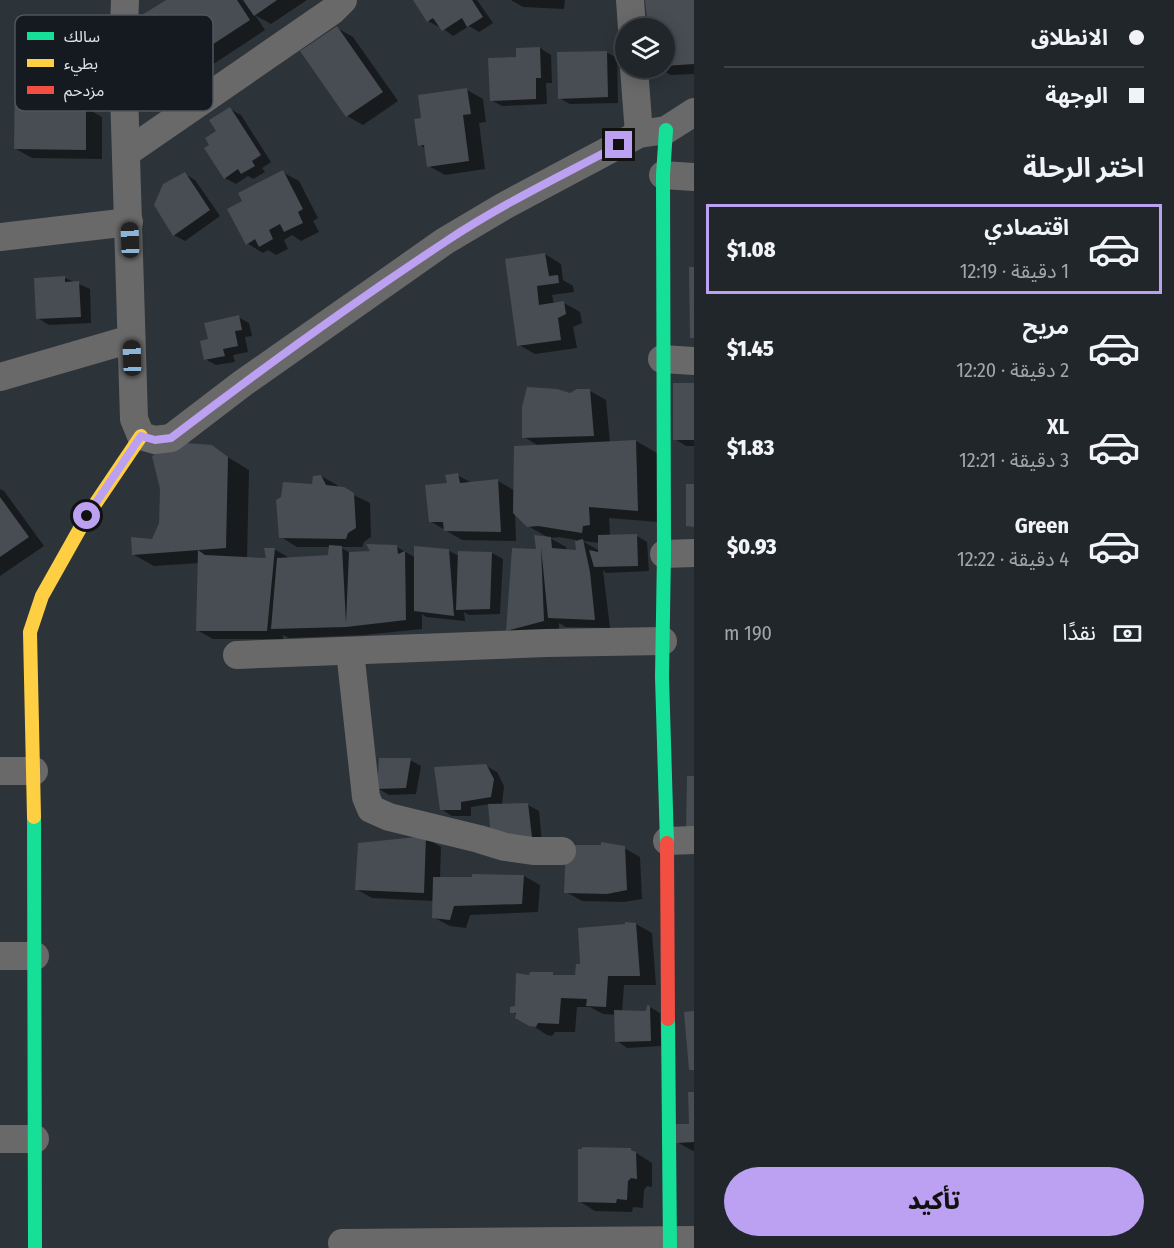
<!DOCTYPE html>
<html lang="ar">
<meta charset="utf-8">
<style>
:root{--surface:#21262b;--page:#2d3237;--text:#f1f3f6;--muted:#a2a5a9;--line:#3e4347;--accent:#bca0f2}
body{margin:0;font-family:"Fira Sans Condensed","Noto Sans Arabic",sans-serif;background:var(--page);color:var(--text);direction:rtl;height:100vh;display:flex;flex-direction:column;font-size:22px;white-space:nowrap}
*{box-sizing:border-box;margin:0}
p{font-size:20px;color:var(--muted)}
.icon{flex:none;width:33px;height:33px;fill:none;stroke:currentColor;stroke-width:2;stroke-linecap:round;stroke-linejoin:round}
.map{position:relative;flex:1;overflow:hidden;direction:ltr}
.sheet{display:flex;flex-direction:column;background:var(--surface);width:480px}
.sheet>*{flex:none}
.top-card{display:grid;align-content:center;height:132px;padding:0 30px;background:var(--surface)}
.buttons{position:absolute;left:615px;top:18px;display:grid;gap:12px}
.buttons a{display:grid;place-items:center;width:60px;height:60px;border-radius:50%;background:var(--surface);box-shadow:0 3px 15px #0003,0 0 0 2px var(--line);font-size:30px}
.end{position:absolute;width:27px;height:27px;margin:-14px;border:8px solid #bca0f2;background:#111;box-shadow:0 0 0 3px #111}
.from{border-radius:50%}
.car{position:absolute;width:18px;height:36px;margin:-18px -9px;border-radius:8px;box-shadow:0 0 4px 2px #0007;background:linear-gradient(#222 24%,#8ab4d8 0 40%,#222 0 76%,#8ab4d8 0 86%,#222 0)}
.top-card b{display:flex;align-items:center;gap:21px;height:57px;font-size:22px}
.top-card b+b{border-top:2px solid var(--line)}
.top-card i{width:15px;height:15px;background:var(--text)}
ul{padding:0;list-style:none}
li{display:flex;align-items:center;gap:18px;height:90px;margin:0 12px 9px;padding:0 18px;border:3px solid transparent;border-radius:0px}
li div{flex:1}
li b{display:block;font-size:22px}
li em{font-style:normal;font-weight:800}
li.selected{border-color:var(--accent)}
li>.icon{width:54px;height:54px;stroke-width:1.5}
h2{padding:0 30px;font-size:27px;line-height:72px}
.pay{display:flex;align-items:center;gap:15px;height:66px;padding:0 30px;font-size:22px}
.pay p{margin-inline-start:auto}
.cta{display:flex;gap:12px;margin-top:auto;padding:12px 30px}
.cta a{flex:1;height:69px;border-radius:36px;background:var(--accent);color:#111;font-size:24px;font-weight:800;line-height:69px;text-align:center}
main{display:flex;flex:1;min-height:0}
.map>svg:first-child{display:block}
.shadow{fill:#0007;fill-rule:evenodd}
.building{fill:#474d52}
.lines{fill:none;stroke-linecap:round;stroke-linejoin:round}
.street{stroke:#6a6969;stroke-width:28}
.fast{stroke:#16e098;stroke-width:14}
.slow{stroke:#ffcf43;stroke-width:14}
.jam{stroke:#f24e42;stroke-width:14}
.route{stroke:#bca0f2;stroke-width:8}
.key{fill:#141a20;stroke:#4f565d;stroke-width:1.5}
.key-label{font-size:16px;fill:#dae3ea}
</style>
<main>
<section class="sheet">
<div class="top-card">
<b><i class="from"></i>الانطلاق</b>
<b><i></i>الوجهة</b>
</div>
<h2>اختر الرحلة</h2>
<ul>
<li class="selected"><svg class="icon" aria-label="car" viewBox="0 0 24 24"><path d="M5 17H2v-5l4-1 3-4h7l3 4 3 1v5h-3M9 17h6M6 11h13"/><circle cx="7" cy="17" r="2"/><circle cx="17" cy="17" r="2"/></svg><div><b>اقتصادي</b><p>1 دقيقة · 12:19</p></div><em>$1.08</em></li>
<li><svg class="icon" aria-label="car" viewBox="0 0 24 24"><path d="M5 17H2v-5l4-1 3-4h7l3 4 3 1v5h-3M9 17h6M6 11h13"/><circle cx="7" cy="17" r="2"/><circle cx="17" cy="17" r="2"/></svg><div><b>مريح</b><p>2 دقيقة · 12:20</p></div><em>$1.45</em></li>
<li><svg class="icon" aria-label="car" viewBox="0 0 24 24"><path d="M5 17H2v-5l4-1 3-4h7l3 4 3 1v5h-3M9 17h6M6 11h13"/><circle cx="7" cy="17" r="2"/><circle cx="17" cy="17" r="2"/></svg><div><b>XL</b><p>3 دقيقة · 12:21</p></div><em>$1.83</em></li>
<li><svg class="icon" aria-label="car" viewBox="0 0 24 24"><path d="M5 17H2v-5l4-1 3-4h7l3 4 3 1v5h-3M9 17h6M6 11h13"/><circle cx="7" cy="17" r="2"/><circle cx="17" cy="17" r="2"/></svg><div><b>Green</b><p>4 دقيقة · 12:22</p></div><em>$0.93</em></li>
</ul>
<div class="pay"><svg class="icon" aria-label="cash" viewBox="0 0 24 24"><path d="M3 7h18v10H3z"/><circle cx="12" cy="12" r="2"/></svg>نقدًا<p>190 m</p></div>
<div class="cta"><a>تأكيد</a></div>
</section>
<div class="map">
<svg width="694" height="1248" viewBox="0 0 694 1248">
<rect width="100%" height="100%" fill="#2c3339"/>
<!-- shadow -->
<g class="shadow">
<polygon points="169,0 307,0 271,24 255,15 265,30 183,84 167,74 157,59 163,56 152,28"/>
<polygon points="415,0 477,0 493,23 479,32 469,26 453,36 440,26 439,27 428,21"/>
<polygon points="511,0 565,0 564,9 523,7"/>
<polygon points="646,0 694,0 694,74 671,75 658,68 664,68 664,28 650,28"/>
<polygon points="337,28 353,37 398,101 363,125 347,116"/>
<polygon points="540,48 551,55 552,83 546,83 547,104 502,106 491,100 518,59 517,49"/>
<polygon points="606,52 617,58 618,103 570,104 559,98"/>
<polygon points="68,66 79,72 78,108 86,108 102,117 102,159 32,158 16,149"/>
<polygon points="467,90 483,99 486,122 479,123 485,169 445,175 429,166 426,149 420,145 423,119"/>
<polygon points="230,109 241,115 271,162 262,168 265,172 253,179 248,176 236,184 225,178 211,146"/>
<polygon points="282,172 299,181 318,218 313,221 319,232 301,241 292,235 284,240 288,249 276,255 268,250 263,253 247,243 244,202"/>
<polygon points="185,174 195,180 220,216 185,241 174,235"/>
<polygon points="545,254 561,264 563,280 573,286 574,292 552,295 554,304 564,303 580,312 582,323 573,327 577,348 535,354 519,345"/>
<polygon points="65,278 90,289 91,323 49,325 38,318"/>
<polygon points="238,317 249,323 252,336 245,337 248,352 233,355 235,362 216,365 205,359 209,340"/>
<polygon points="694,384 694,446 686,446 675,439"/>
<path d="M590,391l16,9 4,43 26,-2 21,12 1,69 -49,-4 1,18h27l10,6 2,29 -43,2 -3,-3 7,58 -44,-1 -7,-4v7l-36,9 -16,-9 31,-79 -2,-14 13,1 -21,-12 -13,-13 1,28 -54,-1 -32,-19 19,-37 8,-9 15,8 26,-2 17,10 24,-45 -15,-9 46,-42zM559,537l17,3 2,12 -11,-1 -1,-4 -16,-9zM582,541l18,2v8z"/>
<polygon points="211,447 249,470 247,559 268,560 274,549 291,559 329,557 330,547 297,547 281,537 321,476 337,485 339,488 370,503 371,537 364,542 362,547 340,547 352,554 397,547 416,558 449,551 459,556 492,553 503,559 500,614 469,615 464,612 465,621 426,617 422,614 422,629 363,635 289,638 283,635 283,639 213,639 197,630 199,563 154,566 134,555 153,540"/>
<polygon points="0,489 4,491 44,546 0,576"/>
<polygon points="410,760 421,766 416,794 389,795 379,789"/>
<polygon points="486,766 497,772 504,786 502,805 528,805 539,811 542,843 503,845 490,804 471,807 471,816 452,816 441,809"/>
<polygon points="425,837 441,847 440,879 473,879 474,876 524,876 540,885 538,912 470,915 466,928 450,926 433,917 434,901 372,898 356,889"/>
<polygon points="624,848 640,857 642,899 624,902 582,901 566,892"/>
<polygon points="636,924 652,933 656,985 624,985 622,1012 648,1013 650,1007 660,1013 661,1046 627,1048 617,1041 616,1015 603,1014 590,1007 577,1007 575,1032 555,1032 552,1036 547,1035 512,1012 517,1008 530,977 552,974 556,976 576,976 582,965"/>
<polygon points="694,1093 694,1151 693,1151 677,1142 691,1126"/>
<polygon points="630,1149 652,1163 652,1187 647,1186 644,1190 643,1208 633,1207 632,1212 595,1211 579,1201"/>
</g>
<!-- building -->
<g class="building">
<polygon points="166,0 237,0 250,20 166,75 155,58 160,55 145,31 150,28 142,15"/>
<polygon points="243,0 277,0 254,16"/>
<polygon points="413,0 472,0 483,17 467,27 462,18 442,31 433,18 427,22"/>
<polygon points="645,0 694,0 694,64 664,66 664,28 648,28"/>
<polygon points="337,26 383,92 346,117 300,51"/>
<polygon points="540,47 541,78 536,78 536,99 490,101 488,58 516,57 516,48"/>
<polygon points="607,51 608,97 558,99 557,52"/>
<polygon points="15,64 68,64 67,106 86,106 86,150 14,149"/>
<polygon points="467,88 471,114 463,115 469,161 427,167 424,145 418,146 414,119 421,118 418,95"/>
<polygon points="230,107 261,155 252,161 255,166 241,174 238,169 224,179 204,148 209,145 205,138 216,131 209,120"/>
<polygon points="283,170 303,209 298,212 303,223 284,232 280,224 269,230 273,239 259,247 255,239 246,245 227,209 242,201 238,193"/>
<polygon points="185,172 210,210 173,236 154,205 163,184"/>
<polygon points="545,253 549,276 558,275 559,283 537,286 539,305 564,301 566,314 558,318 561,340 517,346 505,259"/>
<polygon points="689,267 694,267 694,338 690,338"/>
<polygon points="65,276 65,282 79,281 81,317 36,319 34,278"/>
<polygon points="239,315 242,330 235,331 238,346 223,349 225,356 204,360 200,341 208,339 204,323"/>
<rect x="673" y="383" width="21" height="57"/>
<polygon points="527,387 557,389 570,393 577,389 590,389 594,436 522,438 522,407"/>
<polygon points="636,440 638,511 589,507 590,525 583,526 582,533 538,526 527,527 513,513 514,446"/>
<polygon points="173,442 212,445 228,457 226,548 132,555 131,537 152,539 159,523 160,489 152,456"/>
<polygon points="458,473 460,483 498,479 501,532 444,531 443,522 429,522 425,485 447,483 445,475"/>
<polygon points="321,475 326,485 344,487 354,493 356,528 348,533 346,539 279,538 276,500 281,497 283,482 312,484 313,476"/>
<polygon points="686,484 694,484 694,527 686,526"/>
<polygon points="0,497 29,537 0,557"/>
<polygon points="637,534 638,566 594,567 589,550 598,552 598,535"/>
<polygon points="534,535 551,537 552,548 576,550 575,541 583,539 590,572 595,620 548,618 541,547 544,621 506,631 512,548 536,549"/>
<polygon points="366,544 397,545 398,554 405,551 406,620 346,627 271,629 277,558 328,555 329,545 342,546 346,623 349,552 370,551"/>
<polygon points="414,546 449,549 454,616 414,611"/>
<polygon points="264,548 275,548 267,631 196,631 198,550 205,555 266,558"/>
<polygon points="458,551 492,552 490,609 456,610"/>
<polygon points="379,758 411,758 406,788 377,789"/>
<polygon points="486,764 494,779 491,797 461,802 461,810 440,810 434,767"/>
<polygon points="687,776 694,776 694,830 686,831"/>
<polygon points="528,803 532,837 491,839 488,804"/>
<polygon points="426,836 424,893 355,890 358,843"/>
<polygon points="601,842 625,846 627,890 607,894 564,893 566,845 601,845"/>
<polygon points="472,874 524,875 522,904 454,906 450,920 432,918 433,877 472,877"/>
<polygon points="625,922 636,923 640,976 608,976 606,1007 586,1006 587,999 561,998 559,1024 538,1023 536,1027 529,1026 515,1018 516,1013 510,1013 510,1007 515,1006 516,973 529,975 530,972 553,972 553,975 575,975 576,964 580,964 578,928 625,924"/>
<polygon points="647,1005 650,1006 651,1041 615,1042 614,1010 646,1011"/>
<polygon points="694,1011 694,1070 689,1070 684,1012"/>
<polygon points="688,1092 694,1092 694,1142 676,1143 674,1124 689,1124"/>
<polygon points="582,1147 631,1148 631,1150 636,1152 637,1179 631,1178 628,1181 627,1200 617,1199 616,1203 578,1202 578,1149 582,1149"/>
</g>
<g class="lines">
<!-- street -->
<g class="street">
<polyline points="125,0 123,59 134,419 141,436 155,440 171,438 243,383 445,241 504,206 639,134 666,130 694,112"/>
<polyline points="630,0 632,28"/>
<polyline points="634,68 639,134"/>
<polyline points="126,153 332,11 343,0"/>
<polyline points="663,175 694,177"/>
<polyline points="0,237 129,222"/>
<polyline points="662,359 694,361"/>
<polyline points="0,377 131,339"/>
<polyline points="664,554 694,553"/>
<polyline points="350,651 366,797 371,809 389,817 479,839 505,847 533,851 562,851"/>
<polyline points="237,655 546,643 663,641"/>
<polyline points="0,771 34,771"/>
<polyline points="667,841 694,840"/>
<polyline points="0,956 35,956"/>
<polyline points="0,1139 35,1139"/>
<polyline points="342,1243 694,1240"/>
</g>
<!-- fast -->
<g class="fast">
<polyline points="666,130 663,175 664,554 662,677 667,843"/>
<polyline points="34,817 35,1248"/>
<polyline points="668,1019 670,1248"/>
</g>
<!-- slow -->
<polyline class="slow" points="34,817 30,632 42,596 87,516 141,436"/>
<!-- jam -->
<polyline class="jam" points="667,843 668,1019"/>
</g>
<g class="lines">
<!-- route -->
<path class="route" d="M87,516l54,-80 14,4 16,-2c89,-68 180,-134 274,-196 55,-37 116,-66 174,-97"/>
</g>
<!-- legend -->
<rect x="15" y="15" width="198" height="96" rx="9" class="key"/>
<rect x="27" y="32" width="27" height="8" fill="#16e098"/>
<rect x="27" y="59" width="27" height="8" fill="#ffcf43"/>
<rect x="27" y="86" width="27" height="8" fill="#f24e42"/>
<g class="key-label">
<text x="64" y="42">سالك</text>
<text x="64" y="69">بطيء</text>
<text x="64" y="96">مزدحم</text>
</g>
</svg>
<div class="buttons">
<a><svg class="icon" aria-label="layers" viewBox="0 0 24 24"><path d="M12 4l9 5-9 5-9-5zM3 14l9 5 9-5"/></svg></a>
</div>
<i class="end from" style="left:87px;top:516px"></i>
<i class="end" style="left:619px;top:145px"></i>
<i class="car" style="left:130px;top:240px;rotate:358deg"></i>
<i class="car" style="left:132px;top:358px;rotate:358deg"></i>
</div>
</main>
